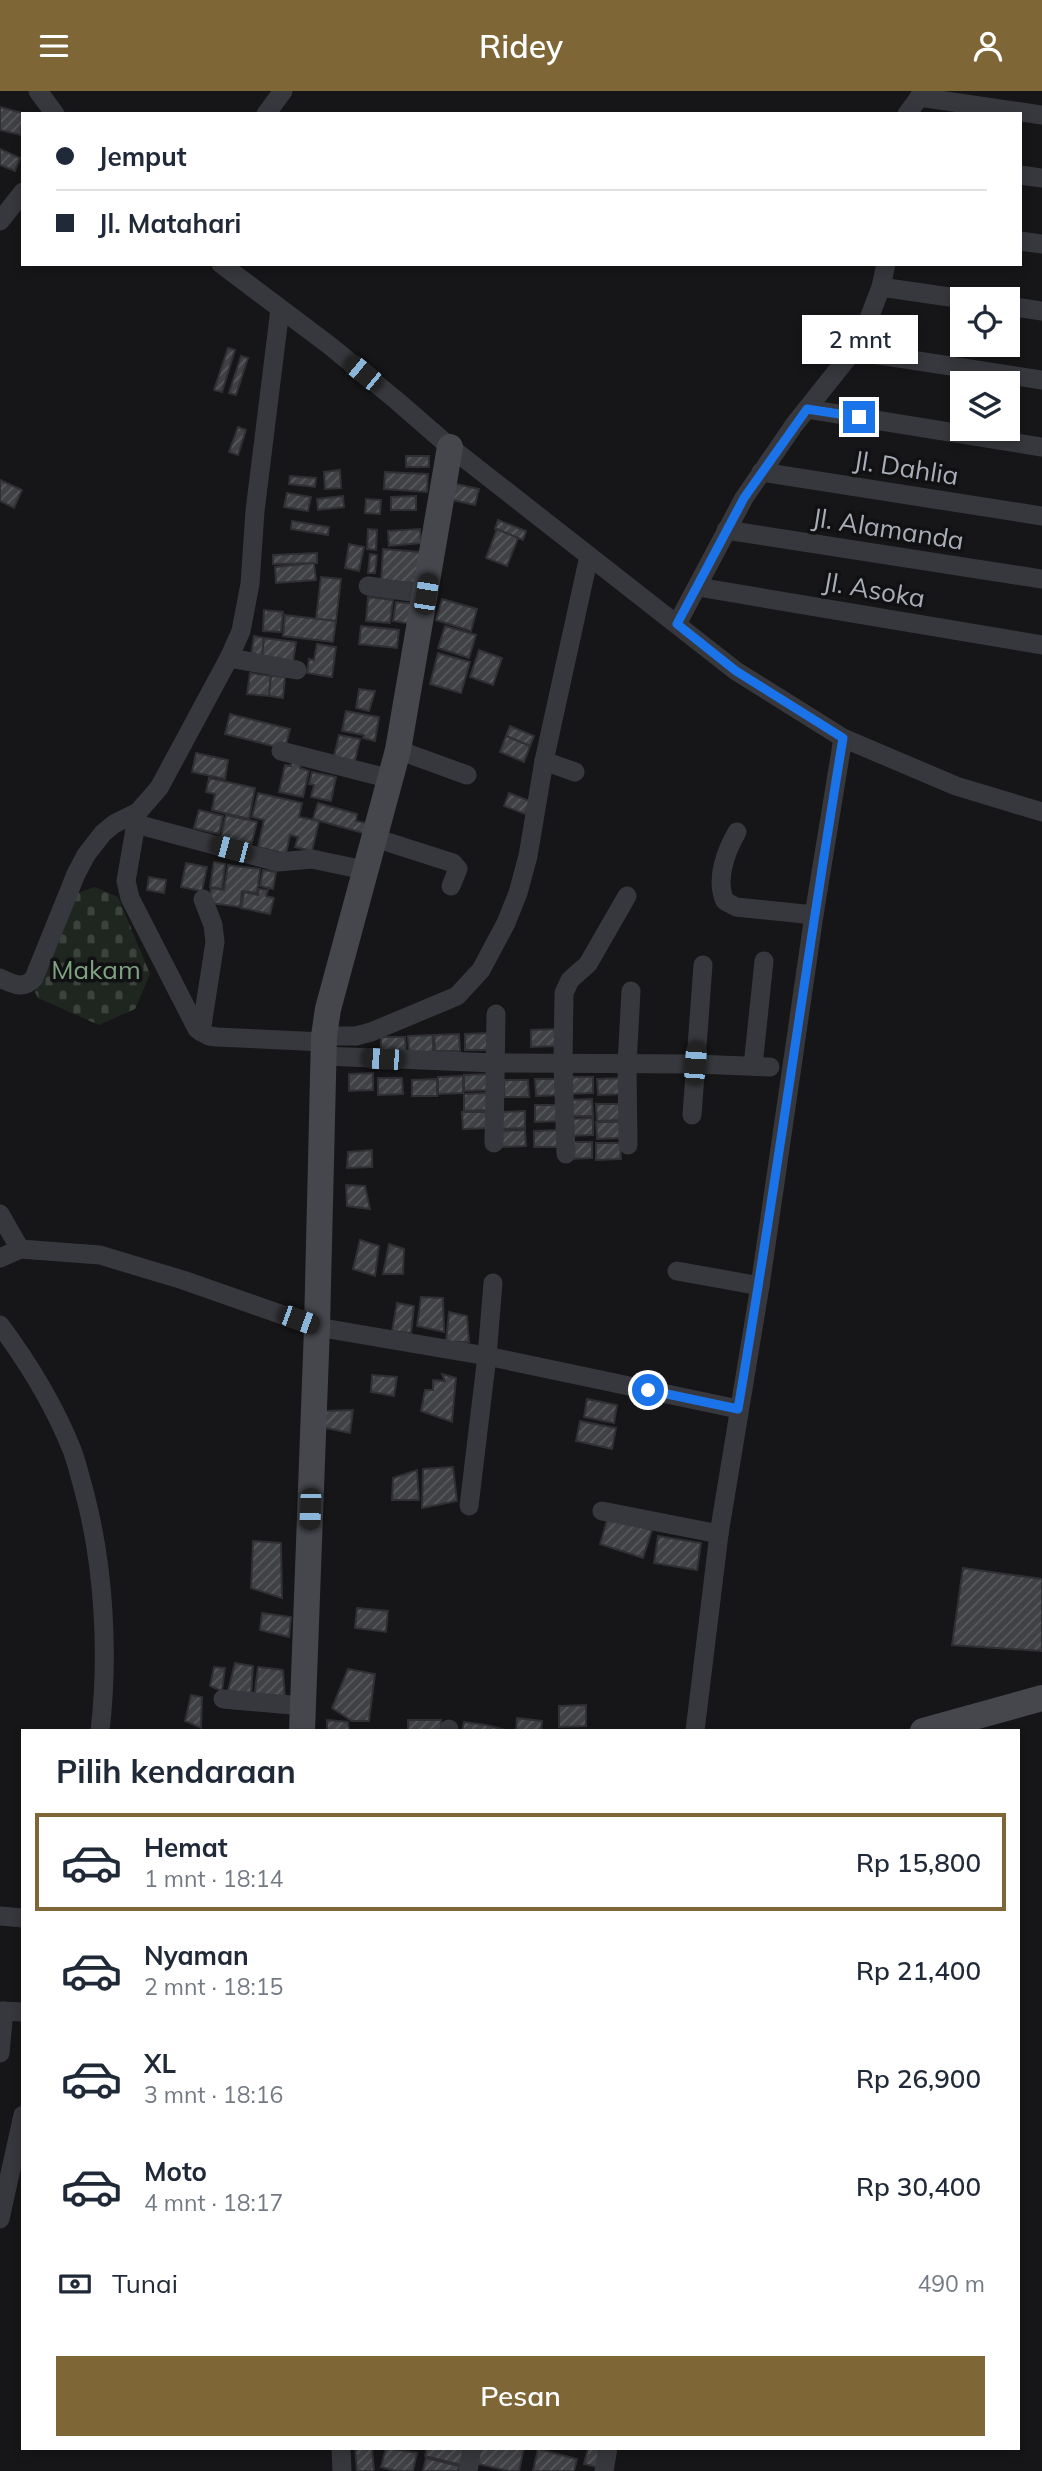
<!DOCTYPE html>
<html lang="id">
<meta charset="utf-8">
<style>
:root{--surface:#fff;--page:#f6f6f7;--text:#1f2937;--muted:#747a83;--line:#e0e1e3;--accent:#7e6636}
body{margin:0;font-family:Mulish,sans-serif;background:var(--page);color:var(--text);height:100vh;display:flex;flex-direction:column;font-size:26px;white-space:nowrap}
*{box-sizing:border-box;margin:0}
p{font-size:23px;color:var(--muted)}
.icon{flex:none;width:38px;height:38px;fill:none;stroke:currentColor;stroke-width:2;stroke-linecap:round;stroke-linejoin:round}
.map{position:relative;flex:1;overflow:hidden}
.side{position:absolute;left:21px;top:1638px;width:999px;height:721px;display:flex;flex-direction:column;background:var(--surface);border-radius:0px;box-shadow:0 4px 10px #0003}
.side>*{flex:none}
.banner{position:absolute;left:21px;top:21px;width:1001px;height:154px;border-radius:0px;box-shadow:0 4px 10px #0003;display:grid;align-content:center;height:154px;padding:0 35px;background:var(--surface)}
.controls{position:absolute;left:950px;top:196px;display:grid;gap:14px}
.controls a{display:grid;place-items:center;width:70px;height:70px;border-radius:0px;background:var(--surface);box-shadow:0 4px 10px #0003;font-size:35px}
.end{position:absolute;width:32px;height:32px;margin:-16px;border:9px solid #1a73e8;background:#fff;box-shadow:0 0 0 4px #fff}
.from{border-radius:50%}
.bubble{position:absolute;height:49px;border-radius:0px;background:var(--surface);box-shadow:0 4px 10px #0003;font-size:23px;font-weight:600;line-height:49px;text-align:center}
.car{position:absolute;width:21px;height:42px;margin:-21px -10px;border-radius:9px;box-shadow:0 0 5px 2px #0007;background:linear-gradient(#222 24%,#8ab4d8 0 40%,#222 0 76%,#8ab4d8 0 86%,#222 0)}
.banner b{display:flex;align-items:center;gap:24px;height:66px;font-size:26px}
.banner b+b{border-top:2px solid var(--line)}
.banner i{width:18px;height:18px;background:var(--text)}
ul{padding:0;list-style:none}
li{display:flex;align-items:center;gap:21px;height:98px;margin:0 14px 10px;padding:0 21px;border:4px solid transparent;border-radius:0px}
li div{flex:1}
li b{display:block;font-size:26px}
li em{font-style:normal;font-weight:600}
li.on{border-color:var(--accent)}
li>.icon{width:63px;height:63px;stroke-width:1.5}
h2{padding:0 35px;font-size:32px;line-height:84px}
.pay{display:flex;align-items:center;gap:18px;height:77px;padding:0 35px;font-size:26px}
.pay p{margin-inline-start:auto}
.cta{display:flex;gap:14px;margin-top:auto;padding:14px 35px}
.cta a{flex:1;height:80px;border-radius:0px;background:var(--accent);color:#fff;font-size:28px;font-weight:600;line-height:80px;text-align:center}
header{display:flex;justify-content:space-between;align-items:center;height:91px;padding:0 35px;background:var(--accent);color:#fff;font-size:32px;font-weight:600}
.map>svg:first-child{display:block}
.cemetery{fill:url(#cemetery-stones)}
.building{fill:url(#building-hatch);stroke:#303034;stroke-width:2}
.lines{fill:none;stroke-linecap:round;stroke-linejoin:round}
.street{stroke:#37383d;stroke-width:19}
.secondary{stroke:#45474d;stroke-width:26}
.route{stroke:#1a73e8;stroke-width:9}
.labels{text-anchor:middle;stroke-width:7;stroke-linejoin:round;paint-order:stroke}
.street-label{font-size:26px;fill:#a8adb8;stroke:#111113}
.park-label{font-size:26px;fill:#7fa381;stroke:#111113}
</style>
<header><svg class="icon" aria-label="menu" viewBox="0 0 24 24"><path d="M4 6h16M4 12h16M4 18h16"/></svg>Ridey<svg class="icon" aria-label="person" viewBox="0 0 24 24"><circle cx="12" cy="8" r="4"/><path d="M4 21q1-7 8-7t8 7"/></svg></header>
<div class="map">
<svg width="1042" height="2380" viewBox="0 0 1042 2380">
<defs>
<pattern id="cemetery-stones" width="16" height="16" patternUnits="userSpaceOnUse" patternTransform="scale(1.75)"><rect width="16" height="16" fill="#1e261f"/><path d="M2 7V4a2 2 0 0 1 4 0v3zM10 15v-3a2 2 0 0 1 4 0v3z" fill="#3c433d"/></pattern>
<pattern id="building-hatch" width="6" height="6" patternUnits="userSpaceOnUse" patternTransform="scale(1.75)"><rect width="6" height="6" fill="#404145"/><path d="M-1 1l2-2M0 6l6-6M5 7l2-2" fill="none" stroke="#595a5e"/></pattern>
</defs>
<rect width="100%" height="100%" fill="#161618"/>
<!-- cemetery -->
<polygon class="cemetery" points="95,796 118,806 150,883 135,918 99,934 38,907 35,901 44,883 75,803"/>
<!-- building -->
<g class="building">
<polygon points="0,16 26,23 23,23 21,44 0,39"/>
<polygon points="0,58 20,67 15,80 0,74"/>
<polygon points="228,257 235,259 222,301 214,299"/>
<polygon points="241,265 248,267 236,304 229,302"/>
<polygon points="238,336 246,339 238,364 229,361"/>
<rect x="406" y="365" width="23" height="11"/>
<polygon points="340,379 341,397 325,398 324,381"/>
<polygon points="385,381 428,383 427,401 384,398"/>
<polygon points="290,385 316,387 315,396 289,393"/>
<polygon points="0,389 22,399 14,417 0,410"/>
<polygon points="456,393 479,398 475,414 452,409"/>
<polygon points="287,402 311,406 308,420 284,416"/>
<polygon points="343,405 344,416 318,419 317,408"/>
<polygon points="416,405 416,419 391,419 391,406"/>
<polygon points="366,408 381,409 380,423 365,422"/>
<polygon points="498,429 526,440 523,449 495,438"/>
<polygon points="292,430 329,436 328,444 291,438"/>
<polygon points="368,438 377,439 376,459 367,458"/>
<polygon points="420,438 421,452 389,455 388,440"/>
<polygon points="497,438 518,447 507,475 486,467"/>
<polygon points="349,453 364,456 359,480 345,477"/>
<polygon points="383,458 420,461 418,492 381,490"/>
<polygon points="317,462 317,472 273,473 273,464"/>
<polygon points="370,463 377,464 375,482 368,482"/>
<polygon points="314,472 316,489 276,492 275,476"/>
<polygon points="321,486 341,488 336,530 316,528"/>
<polygon points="368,506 393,509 390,532 366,530"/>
<polygon points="442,508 477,518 471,540 436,529"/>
<polygon points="396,511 416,513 413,533 393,530"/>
<polygon points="264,519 283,521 281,541 263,540"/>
<polygon points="285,524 336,530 333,551 283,545"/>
<polygon points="361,535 399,539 397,557 359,553"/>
<polygon points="445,535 476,544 469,567 438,557"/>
<polygon points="254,545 264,547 262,566 251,565"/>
<polygon points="264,547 296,551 293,571 262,566"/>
<polygon points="317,553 336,556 332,586 307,582 309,568 314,569"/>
<polygon points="479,559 502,567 493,594 470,586"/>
<polygon points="438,562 470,571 461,602 430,593"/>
<polygon points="250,582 271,585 269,605 247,603"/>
<polygon points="271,585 285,586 283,607 269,605"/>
<polygon points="359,598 375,600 369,620 356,617"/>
<polygon points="346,620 379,626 375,650 363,647 364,644 342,640"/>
<polygon points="230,623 290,638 285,658 225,643"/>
<polygon points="510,635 534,645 530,655 506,645"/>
<polygon points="339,644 360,648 354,674 333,670"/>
<polygon points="506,645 530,655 524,671 500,661"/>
<polygon points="196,662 228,669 225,688 192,681"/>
<polygon points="292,670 301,672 300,677 309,680 303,706 279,701 285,674 291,675"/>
<polygon points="312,681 336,686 331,710 311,706 314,694 309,693"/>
<polygon points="209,687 255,697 249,728 212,719 215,703 206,701"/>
<polygon points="258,702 302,712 299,726 319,730 312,760 295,756 298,746 290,744 286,763 258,756 264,729 252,726"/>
<polygon points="509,702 530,710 525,723 504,715"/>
<polygon points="318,712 357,723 356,730 366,732 363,742 313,728"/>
<polygon points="199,719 223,725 219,743 194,737"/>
<polygon points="226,724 257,731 251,755 220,749"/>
<polygon points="214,771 225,773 222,798 210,796"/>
<polygon points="186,772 207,776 202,800 181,796"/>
<polygon points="228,774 260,778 257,802 242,800 240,816 209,812 211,797 224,799"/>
<polygon points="263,779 276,781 273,798 260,795"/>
<polygon points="149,786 166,789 164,802 147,799"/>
<polygon points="259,798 268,799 266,805 274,807 270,823 241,817 244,801 258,804"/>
<polygon points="555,938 556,955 531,956 531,939"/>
<polygon points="490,942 490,959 465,959 465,943"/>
<polygon points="459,943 460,960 435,960 434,944"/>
<polygon points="433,944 433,961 409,961 408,945"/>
<polygon points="381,946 405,946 406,962 381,963"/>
<polygon points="373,982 373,999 349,1000 349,983"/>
<polygon points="489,983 489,999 464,1000 464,984"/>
<polygon points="463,985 463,1002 438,1003 438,986"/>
<polygon points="568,986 593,986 593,1002 568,1003"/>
<polygon points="378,987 402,987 403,1003 378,1004"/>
<polygon points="622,987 622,1003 598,1004 597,988"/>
<polygon points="437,988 437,1005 412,1005 412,989"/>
<polygon points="535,988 560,988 561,1004 536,1005"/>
<polygon points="504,989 528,989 529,1006 504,1006"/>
<polygon points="488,1002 488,1019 464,1020 464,1003"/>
<polygon points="592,1008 593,1025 568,1025 567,1009"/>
<polygon points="596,1013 621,1013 621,1029 597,1030"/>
<polygon points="535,1014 559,1014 560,1030 535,1031"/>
<polygon points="525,1020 525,1037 501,1038 500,1021"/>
<polygon points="462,1021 487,1021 487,1037 463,1038"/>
<polygon points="593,1027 593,1044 569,1045 568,1028"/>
<polygon points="596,1031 621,1031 622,1047 597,1048"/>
<polygon points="525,1039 526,1055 501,1056 500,1040"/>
<polygon points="558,1039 559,1056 534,1056 534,1040"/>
<polygon points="567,1051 592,1051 592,1067 568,1068"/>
<polygon points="596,1052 620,1052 621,1068 596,1069"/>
<polygon points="372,1059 372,1076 347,1077 348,1061"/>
<polygon points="346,1094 365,1095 370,1118 347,1115"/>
<polygon points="360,1149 379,1155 375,1185 353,1178"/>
<polygon points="389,1153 404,1158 403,1183 383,1183"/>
<polygon points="421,1206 443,1207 444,1241 417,1235"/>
<polygon points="397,1212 414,1215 411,1242 392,1240"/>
<polygon points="449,1221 467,1225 469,1251 446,1251"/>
<polygon points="442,1283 456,1287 452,1331 421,1320 425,1299 433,1299 433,1289 445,1290"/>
<polygon points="372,1284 397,1286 394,1305 371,1301"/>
<polygon points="587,1308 617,1314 614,1332 584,1326"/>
<polygon points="353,1319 350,1342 321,1336 324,1320"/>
<polygon points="580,1330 616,1337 612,1358 576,1350"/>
<polygon points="453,1376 457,1410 422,1417 423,1378"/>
<polygon points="417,1379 419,1409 392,1409 393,1387"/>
<polygon points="608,1426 652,1439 643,1467 600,1453"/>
<polygon points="658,1445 701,1452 697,1479 654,1472"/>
<polygon points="253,1450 281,1452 282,1507 251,1497"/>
<polygon points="963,1477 1042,1488 1042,1560 952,1554"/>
<polygon points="357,1517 388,1520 386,1541 355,1537"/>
<polygon points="262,1522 291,1526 289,1546 260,1539"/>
<polygon points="235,1572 253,1575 251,1605 228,1600"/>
<polygon points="214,1576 225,1577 222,1600 210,1595"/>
<polygon points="258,1576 283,1579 285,1607 254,1606"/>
<polygon points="348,1578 375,1583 369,1630 352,1630 332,1617"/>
<polygon points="191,1604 202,1606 201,1637 185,1630"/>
<polygon points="586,1614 586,1635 559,1636 559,1615"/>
<polygon points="517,1627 542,1630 541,1640 516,1640"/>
<polygon points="327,1629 348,1631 349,1640 327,1640"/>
<rect x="408" y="1629" width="33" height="11"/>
<polygon points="464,1631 486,1634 510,1640 462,1640"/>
<polygon points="355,2357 372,2357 374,2380 357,2380"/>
<polygon points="386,2357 417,2362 413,2380 396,2380 381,2376"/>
<polygon points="427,2357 466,2357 461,2374 425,2365"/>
<polygon points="478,2357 524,2357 519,2380 509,2380 474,2372"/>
<polygon points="588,2357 606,2357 602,2377 584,2373"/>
<polygon points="538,2358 577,2368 574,2380 533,2380"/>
<polygon points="426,2367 459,2375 457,2380 423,2380"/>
</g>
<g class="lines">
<!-- street -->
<g class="street">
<polyline points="38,0 55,23"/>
<polyline points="919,6 1042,24"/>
<polyline points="266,23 283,0"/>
<polyline points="907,23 924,0"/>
<polyline points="1020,84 1042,87"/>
<polyline points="0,130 23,101"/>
<polyline points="1020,150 1042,153"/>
<polyline points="221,173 329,254 396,309 450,356 736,580 843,647 956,695 1042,721"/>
<polyline points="881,196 963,208"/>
<polyline points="1008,215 1042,220"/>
<polyline points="853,260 1042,289"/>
<polyline points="807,318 1042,356"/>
<polyline points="761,381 1042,425"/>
<polyline points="726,439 1042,488"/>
<polyline points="368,495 426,503"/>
<polyline points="698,496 1042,554"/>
<polyline points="677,533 744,407 794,334 853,260 868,230 881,196 886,173"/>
<polyline points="229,567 297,579"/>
<polyline points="398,659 467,684"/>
<polyline points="281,660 391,688"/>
<polyline points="544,670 575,681"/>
<polyline points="138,721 126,790 130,807 197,938 209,945 217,946 324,951"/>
<polyline points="136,733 278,771 312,768 364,779"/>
<path d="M737,741c-11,19 -22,48 -12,69l11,6 78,8"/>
<polyline points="375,747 453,772 458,778 451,795"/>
<path d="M0,887c12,6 24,12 34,0l42,-104 10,-19 17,-22 11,-9 24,-12 21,-24 70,-130 12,-27 9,-47 5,-73 25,-202"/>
<polyline points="201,941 215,851 213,834 203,808"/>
<polyline points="324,945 356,945 371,941 457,905 481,879 506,832 518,802 528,765 544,670 589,465"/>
<polyline points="323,965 495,972 695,973 770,976"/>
<polyline points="753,975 764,870"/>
<polyline points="692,1024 703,874"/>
<polyline points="494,1052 496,923"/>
<polyline points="628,1054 627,973 631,900"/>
<polyline points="566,1063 563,973 564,902 570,889 588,873 627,805"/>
<polyline points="0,1123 20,1158"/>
<polyline points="0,1167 20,1158 100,1164 183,1189 317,1236 487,1265 738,1318"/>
<polyline points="677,1180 760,1195"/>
<path d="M0,1234c29,39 54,80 72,125 5,13 8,27 12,41 20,74 25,163 16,240"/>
<polyline points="469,1415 487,1265 493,1192"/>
<polyline points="602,1420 719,1443"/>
<polyline points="223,1608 303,1615"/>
<polyline points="449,1640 449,1638"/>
<polyline points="695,1640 719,1443 760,1195 814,824 843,647"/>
<polyline points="0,1825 23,1827"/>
<polyline points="0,1920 23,1921"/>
<polyline points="0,1962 4,1920"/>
<polyline points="0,2128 23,2024"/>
<polyline points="341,2357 342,2380"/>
<polyline points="468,2380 472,2357"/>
<polyline points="604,2380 608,2357"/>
</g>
<!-- secondary -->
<g class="secondary">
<polyline points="302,1640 317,1236 324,945 328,918 398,659 450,356"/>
<polyline points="923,1640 1042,1607"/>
</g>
</g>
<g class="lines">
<!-- route -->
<path class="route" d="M648,1299l90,19c38,-223 68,-448 105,-671l-107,-67 -59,-47 67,-126 63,-89 52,8"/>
</g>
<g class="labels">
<!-- street labels -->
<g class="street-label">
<text transform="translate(906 377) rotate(9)" y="9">Jl. Dahlia</text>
<text transform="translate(888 438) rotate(9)" y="9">Jl. Alamanda</text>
<text transform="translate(874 499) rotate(10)" y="9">Jl. Asoka</text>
</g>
<!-- park labels -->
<g class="park-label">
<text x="96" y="888">Makam</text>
</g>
</g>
</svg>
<div class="controls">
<a><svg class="icon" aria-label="locate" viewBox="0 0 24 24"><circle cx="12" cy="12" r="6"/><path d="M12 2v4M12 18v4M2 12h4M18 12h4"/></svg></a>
<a><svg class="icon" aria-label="layers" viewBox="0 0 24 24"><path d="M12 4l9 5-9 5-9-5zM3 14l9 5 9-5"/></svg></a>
</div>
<i class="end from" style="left:648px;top:1299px"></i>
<i class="end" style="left:859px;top:326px"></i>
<div class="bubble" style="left:802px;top:224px;width:116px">2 mnt</div>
<i class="car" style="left:363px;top:282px;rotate:309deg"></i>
<i class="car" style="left:426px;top:503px;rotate:9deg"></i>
<i class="car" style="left:231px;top:758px;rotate:285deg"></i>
<i class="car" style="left:383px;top:968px;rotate:273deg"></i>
<i class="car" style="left:695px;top:972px;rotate:4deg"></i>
<i class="car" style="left:299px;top:1229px;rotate:110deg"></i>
<i class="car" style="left:310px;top:1418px;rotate:182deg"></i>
<div class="banner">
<b><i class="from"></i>Jemput</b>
<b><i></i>Jl. Matahari</b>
</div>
<section class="side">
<h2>Pilih kendaraan</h2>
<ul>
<li class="on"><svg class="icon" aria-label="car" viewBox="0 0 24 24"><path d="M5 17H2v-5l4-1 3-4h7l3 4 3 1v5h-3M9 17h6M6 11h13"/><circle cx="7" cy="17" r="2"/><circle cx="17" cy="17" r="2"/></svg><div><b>Hemat</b><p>1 mnt · 18:14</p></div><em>Rp 15,800</em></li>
<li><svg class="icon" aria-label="car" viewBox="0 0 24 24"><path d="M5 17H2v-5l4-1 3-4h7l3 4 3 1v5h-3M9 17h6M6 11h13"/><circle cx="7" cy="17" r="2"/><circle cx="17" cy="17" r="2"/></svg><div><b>Nyaman</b><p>2 mnt · 18:15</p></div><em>Rp 21,400</em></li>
<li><svg class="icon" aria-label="car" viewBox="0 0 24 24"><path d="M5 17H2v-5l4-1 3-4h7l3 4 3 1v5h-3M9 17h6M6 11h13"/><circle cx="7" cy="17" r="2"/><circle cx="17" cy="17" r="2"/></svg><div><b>XL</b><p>3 mnt · 18:16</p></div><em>Rp 26,900</em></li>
<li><svg class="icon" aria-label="car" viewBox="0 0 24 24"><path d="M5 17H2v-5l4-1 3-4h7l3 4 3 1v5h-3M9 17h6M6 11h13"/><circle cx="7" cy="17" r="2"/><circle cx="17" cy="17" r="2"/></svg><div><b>Moto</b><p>4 mnt · 18:17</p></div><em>Rp 30,400</em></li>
</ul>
<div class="pay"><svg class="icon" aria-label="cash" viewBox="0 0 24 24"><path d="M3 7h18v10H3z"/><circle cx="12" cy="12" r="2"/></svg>Tunai<p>490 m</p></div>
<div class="cta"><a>Pesan</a></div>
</section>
</div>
